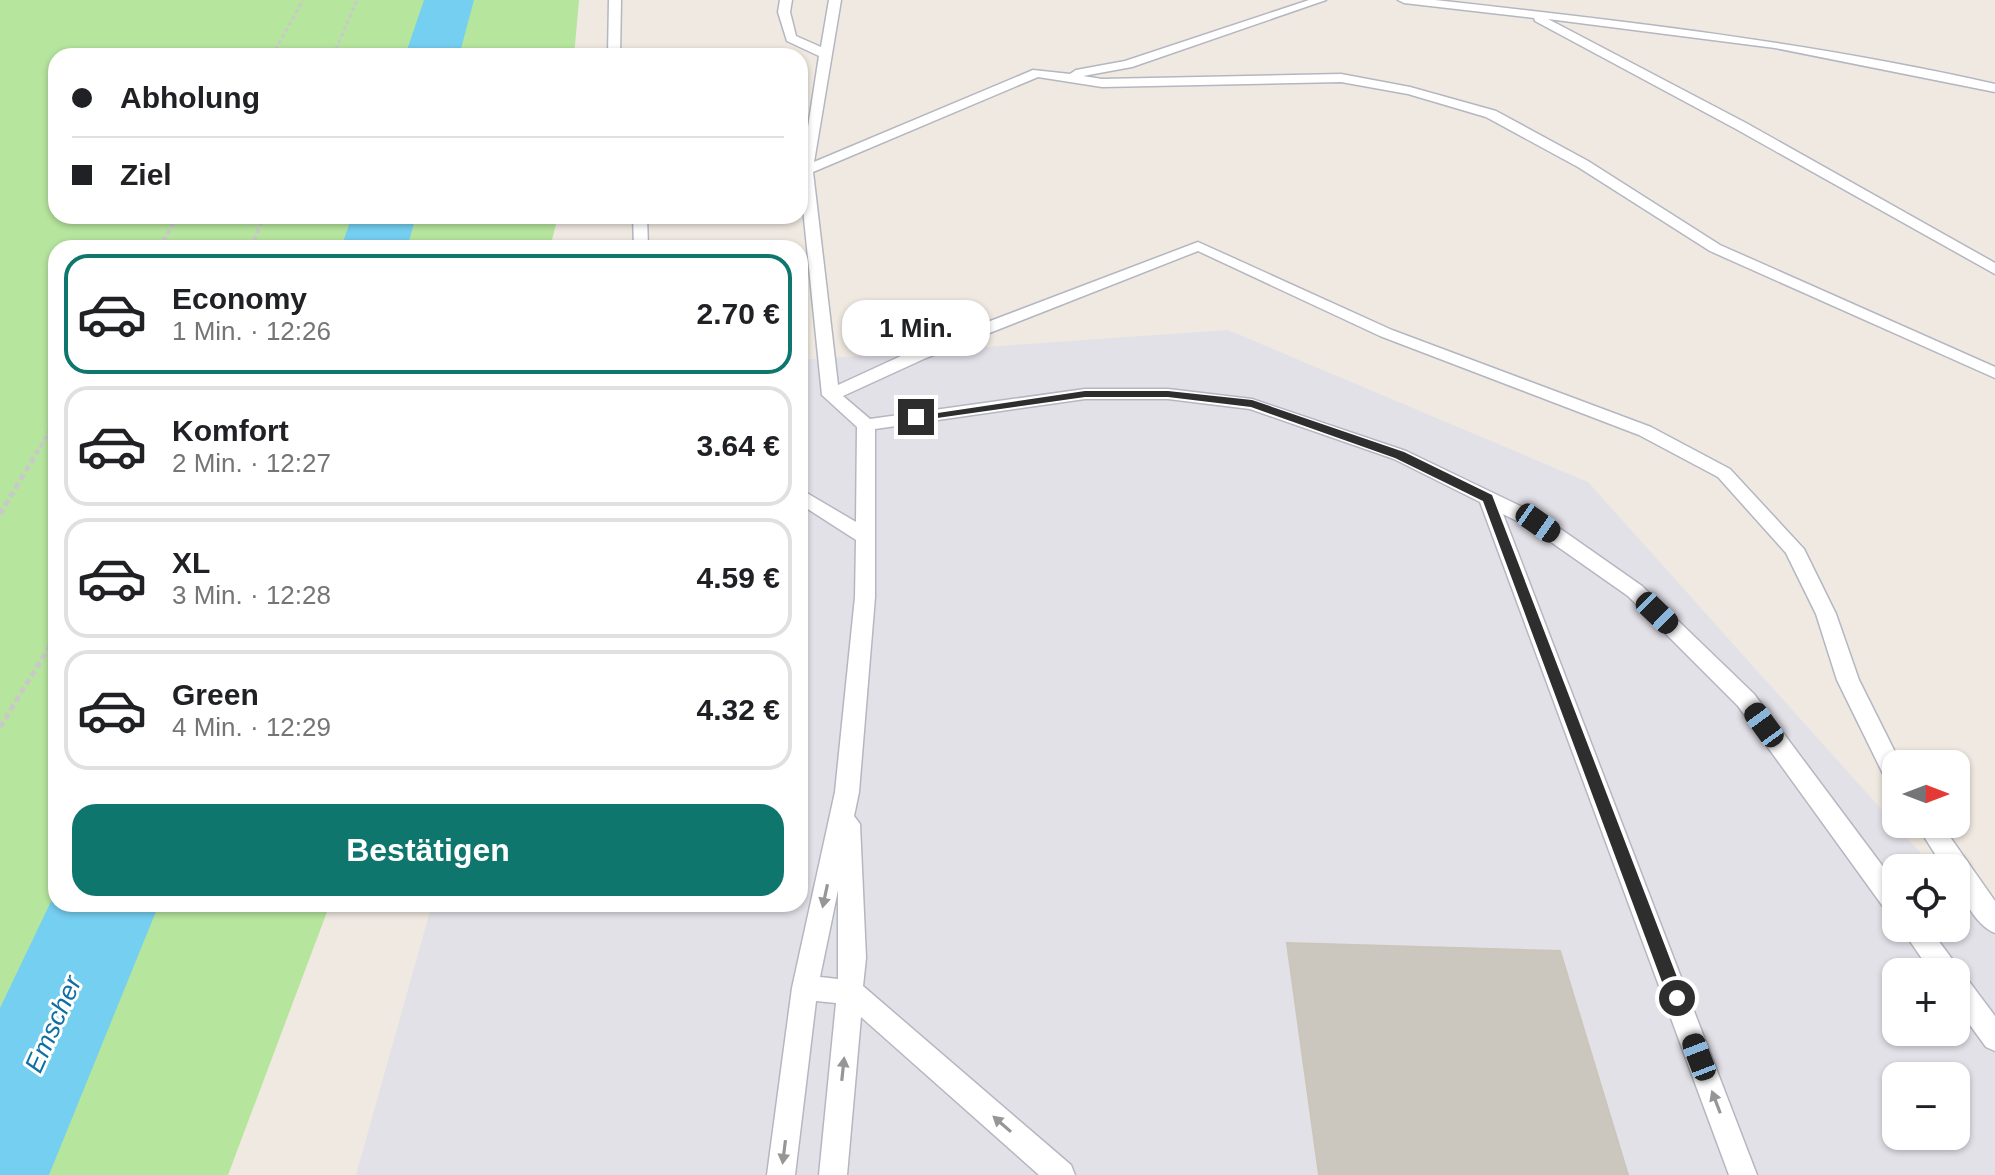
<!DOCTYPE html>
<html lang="de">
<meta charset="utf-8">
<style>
:root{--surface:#fff;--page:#f2f2f2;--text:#202124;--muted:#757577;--line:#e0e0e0;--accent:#0f766e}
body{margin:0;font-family:Arial,sans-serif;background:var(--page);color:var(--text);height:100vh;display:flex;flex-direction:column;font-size:30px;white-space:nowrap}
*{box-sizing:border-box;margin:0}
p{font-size:26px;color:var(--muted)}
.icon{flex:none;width:44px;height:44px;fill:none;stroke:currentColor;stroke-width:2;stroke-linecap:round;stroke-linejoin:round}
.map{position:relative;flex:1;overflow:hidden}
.details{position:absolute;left:48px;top:240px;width:760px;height:672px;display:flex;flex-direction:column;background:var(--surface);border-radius:24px;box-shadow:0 2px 6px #0004}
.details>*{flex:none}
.guide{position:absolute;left:48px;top:48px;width:760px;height:176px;border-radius:24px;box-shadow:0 2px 6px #0004;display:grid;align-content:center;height:176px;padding:0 24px;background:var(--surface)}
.needle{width:52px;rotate:90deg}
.buttons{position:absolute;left:1882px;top:750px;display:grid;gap:16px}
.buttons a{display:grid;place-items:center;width:88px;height:88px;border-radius:16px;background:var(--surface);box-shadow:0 2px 6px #0004;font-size:40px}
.end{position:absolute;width:36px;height:36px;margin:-18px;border:10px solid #2e2e2e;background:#fff;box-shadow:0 0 0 4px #fff}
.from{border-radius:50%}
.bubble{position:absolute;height:56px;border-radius:24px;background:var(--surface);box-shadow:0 2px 6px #0004;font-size:26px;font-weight:700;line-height:56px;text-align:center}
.car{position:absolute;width:24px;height:48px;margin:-24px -12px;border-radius:10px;box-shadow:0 0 6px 2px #0007;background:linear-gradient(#222 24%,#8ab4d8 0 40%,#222 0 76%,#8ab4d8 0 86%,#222 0)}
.guide b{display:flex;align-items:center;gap:28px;height:76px;font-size:30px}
.guide b+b{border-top:2px solid var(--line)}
.guide i{width:20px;height:20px;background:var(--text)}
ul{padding:14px 0 0;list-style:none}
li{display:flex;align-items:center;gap:24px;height:120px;margin:0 16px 12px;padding:0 8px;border:4px solid var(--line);border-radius:24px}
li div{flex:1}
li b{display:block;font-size:30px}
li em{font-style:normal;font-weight:700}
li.current{border-color:var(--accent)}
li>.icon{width:72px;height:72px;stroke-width:1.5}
.action{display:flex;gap:16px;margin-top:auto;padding:16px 24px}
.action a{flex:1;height:92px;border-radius:24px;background:var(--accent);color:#fff;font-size:32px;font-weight:700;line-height:92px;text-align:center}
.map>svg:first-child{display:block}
.industrial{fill:#e3e1e8;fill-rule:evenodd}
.green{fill:#b6e59e}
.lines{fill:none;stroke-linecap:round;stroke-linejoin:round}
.river{fill:#75cff0;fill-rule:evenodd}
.building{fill:#cbc7bf;stroke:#cbc5ba;stroke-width:2}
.lane-casing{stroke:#b4b7c1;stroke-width:3}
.path-far2{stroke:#c9c9c9;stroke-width:3;stroke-dasharray:4 3;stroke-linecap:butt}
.path-far1{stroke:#c9c9c9;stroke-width:4;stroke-dasharray:5 3;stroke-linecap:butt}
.path{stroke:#c9c9c9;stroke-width:5;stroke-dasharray:6 4;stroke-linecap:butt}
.lane{fill:#fff;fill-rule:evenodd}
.oneway{fill:#969696}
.route{fill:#2e2e2e}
.labels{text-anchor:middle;stroke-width:6;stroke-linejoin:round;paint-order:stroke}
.near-water-label{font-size:26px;font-style:italic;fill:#0d6fa3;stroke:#fff}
</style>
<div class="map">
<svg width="1995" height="1175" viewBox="0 0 1995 1175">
<rect width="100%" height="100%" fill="#efe9e1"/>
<!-- industrial -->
<path class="industrial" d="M1228,330l360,152 346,386h-38v60h60v-36l39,44v239h-1639l76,-271h368v-544zM1896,972h60v60h-60zM1896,1076h60v60h-60z"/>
<!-- green -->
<polygon class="green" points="0,0 579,0 574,56 56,56 56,216 558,216 550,248 56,248 56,904 330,904 228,1175 0,1175"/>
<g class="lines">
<!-- river -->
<g class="river">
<polygon points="424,0 474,0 459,56 405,56"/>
<polygon points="352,216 416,216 407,248 341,248"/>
<polygon points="56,891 56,904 159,904 49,1175 0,1175 0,1008"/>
</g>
</g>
<!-- building -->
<polygon class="building" points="1287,943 1560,951 1628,1175 1319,1175"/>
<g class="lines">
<defs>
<g id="lane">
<polygon points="609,0 621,0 620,56 608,56"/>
<path d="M780,0h12l-2,12 6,24 25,11 8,-47h12l-27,162 219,-92 37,4 6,-4 49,-9 184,-61h17l-194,67 -49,9 19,3 239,-5 69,13 86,24 92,50 132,84 275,122v11l-285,-127 -132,-84 -92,-50 -78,-23 -67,-12 -239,5 -64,-10 -225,95 25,213 76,-35 284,-108 194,88 259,97 79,42 74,80 32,65 23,66 42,84h-5v23l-8,-3 -51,-104 -21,-66 -30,-61 -68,-76 -79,-42 -259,-99 -182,-85 -272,107 -83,38 27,23 215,-30h83l84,10 154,52 139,67 97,68 112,108 142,190v31l-9,-3 -149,-206 -110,-110 -97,-68 -28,-14 254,661h-28l-249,-673 -86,-43 -144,-50 -82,-10h-83l-210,30v168l-16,195 -5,24 6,8 6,134 -3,28 208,179 4,10h-36l-178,-158 -14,158h-28l17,-172 -20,-2 -21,174h-28l25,-187 43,-196 20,-195 1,-57 -56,-36v-15l56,33 1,-95 -35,-32 -22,-216 19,-123 -32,-15 -9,-29zM838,890v89l-18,-2z"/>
<path d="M1398,0h37c188,21 375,42 560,84v8l-220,-44 -227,-29 198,104 249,140v11l-259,-145 -201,-108 -1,-3 -130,-15z"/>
<polygon points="633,216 647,216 648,248 634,248"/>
<path d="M1916,824h25l54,77v32c-21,-8 -39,-44 -39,-65h-12z"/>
<polygon points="1901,928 1929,928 1955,963 1958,974 1965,976 1995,1016 1995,1051 1986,1047 1956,1006 1956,972 1931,972"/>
</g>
</defs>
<!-- lane casing -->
<use href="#lane" class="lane-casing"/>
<!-- path-far2 -->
<g class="path-far2">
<polyline points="272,56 303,0"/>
<polyline points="333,56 357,0"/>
</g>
<!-- path-far1 -->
<g class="path-far1">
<polyline points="159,248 178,216"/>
<polyline points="251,248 264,216"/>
<polyline points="36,454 56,420"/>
</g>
<!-- path -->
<g class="path">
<polyline points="0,514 37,452"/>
<polyline points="0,727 56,636"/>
</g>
<!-- lane -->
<use href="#lane" class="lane"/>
</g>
<!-- one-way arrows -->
<defs><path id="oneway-solid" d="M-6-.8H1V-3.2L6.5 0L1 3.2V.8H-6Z" transform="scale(2)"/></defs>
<g class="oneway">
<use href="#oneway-solid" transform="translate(825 896) rotate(102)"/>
<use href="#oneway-solid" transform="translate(843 1069) rotate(-84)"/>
<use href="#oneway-solid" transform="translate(1716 1102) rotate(-111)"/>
<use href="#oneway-solid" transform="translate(1002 1124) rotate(-139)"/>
<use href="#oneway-solid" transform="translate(784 1152) rotate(97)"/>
</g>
<!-- route -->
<polygon class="route" points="1085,391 1168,391 1252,400 1404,452 1492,495 1685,998 1683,1004 1671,1004 1668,998 1483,501 1395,458 1251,407 1168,397 1085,397 916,421 911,417"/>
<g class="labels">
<!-- near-water labels -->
<g class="near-water-label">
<text transform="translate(53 1024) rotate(-66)" y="9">Emscher</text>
</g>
</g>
</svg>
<div class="buttons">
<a><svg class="needle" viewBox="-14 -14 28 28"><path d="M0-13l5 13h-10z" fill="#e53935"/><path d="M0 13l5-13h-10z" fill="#757577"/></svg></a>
<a><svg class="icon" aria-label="locate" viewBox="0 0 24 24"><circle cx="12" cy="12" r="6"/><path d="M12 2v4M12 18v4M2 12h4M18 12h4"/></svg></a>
<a>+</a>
<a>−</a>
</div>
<i class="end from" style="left:1677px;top:998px"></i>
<i class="end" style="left:916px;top:417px"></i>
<div class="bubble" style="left:842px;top:300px;width:148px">1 Min.</div>
<i class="car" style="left:1538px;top:523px;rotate:125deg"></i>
<i class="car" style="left:1657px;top:613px;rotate:134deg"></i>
<i class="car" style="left:1764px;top:725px;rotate:324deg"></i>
<i class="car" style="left:1699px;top:1057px;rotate:339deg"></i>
<div class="guide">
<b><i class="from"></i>Abholung</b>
<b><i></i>Ziel</b>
</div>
<section class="details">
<ul>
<li class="current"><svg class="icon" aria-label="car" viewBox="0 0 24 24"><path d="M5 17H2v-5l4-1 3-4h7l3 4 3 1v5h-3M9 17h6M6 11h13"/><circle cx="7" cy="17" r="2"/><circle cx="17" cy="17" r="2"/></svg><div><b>Economy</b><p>1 Min. · 12:26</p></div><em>2.70 €</em></li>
<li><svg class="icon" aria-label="car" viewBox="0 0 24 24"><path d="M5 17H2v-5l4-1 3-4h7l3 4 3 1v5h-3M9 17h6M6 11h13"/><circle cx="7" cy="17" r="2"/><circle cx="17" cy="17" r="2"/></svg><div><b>Komfort</b><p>2 Min. · 12:27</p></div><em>3.64 €</em></li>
<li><svg class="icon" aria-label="car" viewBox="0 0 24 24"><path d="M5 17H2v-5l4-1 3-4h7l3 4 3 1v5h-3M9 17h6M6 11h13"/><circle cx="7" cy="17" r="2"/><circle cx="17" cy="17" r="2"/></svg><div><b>XL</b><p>3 Min. · 12:28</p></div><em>4.59 €</em></li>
<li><svg class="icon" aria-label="car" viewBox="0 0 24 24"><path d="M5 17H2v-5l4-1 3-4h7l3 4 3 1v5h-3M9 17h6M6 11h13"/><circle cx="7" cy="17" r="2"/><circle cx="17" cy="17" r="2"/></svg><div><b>Green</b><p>4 Min. · 12:29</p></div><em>4.32 €</em></li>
</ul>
<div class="action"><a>Bestätigen</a></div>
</section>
</div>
